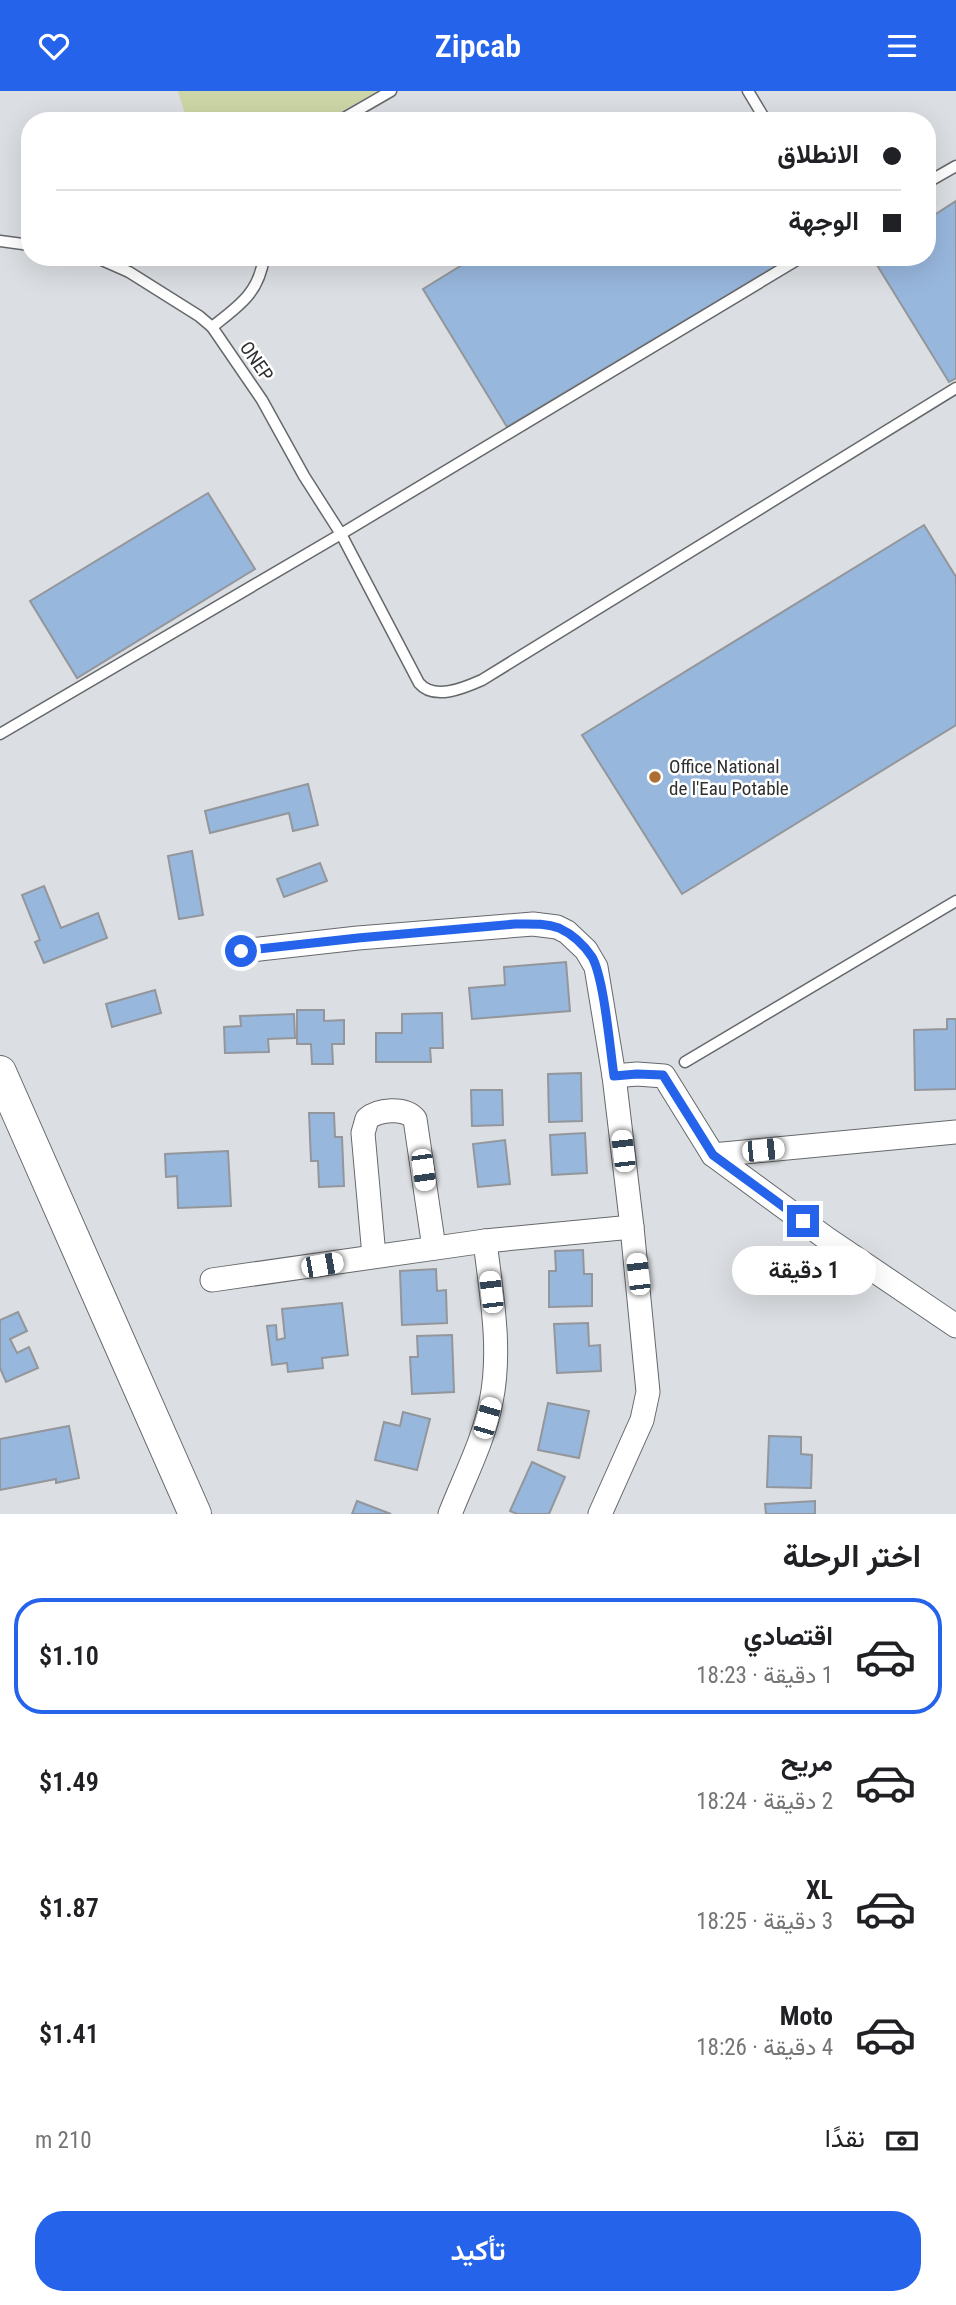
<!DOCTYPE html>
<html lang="ar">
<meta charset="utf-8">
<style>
:root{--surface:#fff;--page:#f2f2f2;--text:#202124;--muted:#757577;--line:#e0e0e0;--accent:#2563eb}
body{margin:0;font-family:"Roboto Condensed",Vazirmatn,sans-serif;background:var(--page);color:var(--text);direction:rtl;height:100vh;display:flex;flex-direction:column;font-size:26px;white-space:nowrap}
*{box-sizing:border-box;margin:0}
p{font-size:23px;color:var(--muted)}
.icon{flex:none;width:38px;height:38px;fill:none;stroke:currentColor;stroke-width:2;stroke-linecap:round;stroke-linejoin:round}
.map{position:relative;height:1423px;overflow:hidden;direction:ltr}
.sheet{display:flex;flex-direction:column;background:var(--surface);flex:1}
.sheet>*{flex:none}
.hud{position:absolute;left:21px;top:21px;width:915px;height:154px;border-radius:28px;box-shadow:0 7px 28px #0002;direction:rtl;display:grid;align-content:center;height:154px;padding:0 35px;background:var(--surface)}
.end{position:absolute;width:32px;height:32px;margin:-16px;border:9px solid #2563eb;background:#fff;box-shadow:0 0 0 4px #fff}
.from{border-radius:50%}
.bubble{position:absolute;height:49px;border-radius:24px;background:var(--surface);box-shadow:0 7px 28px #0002;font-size:23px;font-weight:600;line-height:49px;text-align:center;direction:rtl}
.car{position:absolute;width:21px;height:42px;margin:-21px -10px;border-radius:9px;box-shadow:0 0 5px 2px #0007;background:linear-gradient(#fff 24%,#345 0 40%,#fff 0 76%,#345 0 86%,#fff 0)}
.hud b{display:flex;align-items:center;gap:24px;height:66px;font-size:26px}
.hud b+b{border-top:2px solid var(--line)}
.hud i{width:18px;height:18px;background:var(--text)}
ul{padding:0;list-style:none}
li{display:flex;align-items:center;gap:21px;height:116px;margin:0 14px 10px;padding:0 21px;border:4px solid transparent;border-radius:28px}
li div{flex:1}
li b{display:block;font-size:26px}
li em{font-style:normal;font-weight:600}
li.current{border-color:var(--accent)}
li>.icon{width:63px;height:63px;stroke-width:1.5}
h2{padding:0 35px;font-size:32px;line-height:84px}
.pay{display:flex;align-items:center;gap:18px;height:77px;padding:0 35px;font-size:26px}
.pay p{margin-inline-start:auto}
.cta{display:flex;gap:14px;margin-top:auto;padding:14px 35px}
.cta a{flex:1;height:80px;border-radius:28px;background:var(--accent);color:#fff;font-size:28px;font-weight:600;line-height:80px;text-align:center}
header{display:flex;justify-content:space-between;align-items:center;height:91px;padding:0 35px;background:var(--accent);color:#fff;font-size:32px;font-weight:600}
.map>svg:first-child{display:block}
.green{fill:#cdd6a6}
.building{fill:#98b7dd;stroke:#93969a;stroke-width:2}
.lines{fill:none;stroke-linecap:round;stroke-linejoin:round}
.lane-casing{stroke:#66696c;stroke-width:13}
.street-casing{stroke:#66696c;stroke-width:25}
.secondary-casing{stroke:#66696c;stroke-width:34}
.lane{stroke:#fff;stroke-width:10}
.street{stroke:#fff;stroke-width:23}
.secondary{stroke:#fff;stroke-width:32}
.route{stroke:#2563eb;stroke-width:9}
.poi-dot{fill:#ac6e33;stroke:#fff;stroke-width:2.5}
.labels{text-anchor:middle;stroke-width:5;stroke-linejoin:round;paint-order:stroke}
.street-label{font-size:19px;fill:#2e2f31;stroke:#fff}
.poi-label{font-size:19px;fill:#2e2f31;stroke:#fff;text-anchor:start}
</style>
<header><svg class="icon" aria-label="menu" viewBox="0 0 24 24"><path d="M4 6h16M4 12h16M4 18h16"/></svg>Zipcab<svg class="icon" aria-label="heart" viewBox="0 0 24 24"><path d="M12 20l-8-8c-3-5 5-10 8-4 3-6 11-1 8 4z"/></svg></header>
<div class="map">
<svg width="956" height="1423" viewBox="0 0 956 1423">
<rect width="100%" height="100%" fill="#dbdee2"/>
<!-- green -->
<polygon class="green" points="178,0 378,0 325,30 187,30"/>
<!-- building -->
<g class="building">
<polygon points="956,110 956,287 949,291 872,166 928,166 928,128"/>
<polygon points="475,166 770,166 776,175 507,336 423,198"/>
<polygon points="208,402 255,478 77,587 30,510"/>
<polygon points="924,434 956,486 956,634 682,803 582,644"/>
<polygon points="308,693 318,734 293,740 289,722 210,742 205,720"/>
<polygon points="192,760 203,824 179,828 168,765"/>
<polygon points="320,772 327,790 284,806 277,788"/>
<polygon points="44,795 61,837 98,822 107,847 44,872 35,851 40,849 22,804"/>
<polygon points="566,871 570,920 472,928 469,897 505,894 504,876"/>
<polygon points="155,899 161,922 112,936 106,913"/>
<polygon points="297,919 324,919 324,930 344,929 344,953 332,953 333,973 312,973 311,953 297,953"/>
<polygon points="442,922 443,957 430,957 431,971 376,971 376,942 402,942 402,923"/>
<polygon points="294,923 295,947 268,948 269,961 225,962 224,936 241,935 240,925"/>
<polygon points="947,928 956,928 956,998 915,999 914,939 947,938"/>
<polygon points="581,982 582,1030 549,1031 548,983"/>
<polygon points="471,999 502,999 503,1034 472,1035"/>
<polygon points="309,1022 334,1022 335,1046 342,1046 344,1095 319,1096 318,1070 311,1070"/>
<polygon points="585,1042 587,1082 552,1084 550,1044"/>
<polygon points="505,1049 510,1093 478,1096 473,1053"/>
<polygon points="228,1060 231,1115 178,1117 177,1085 166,1086 165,1063"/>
<polygon points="583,1159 584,1183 592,1183 592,1215 549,1216 549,1180 556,1180 555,1160"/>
<polygon points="436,1178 437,1200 446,1199 447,1232 402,1234 400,1180"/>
<polygon points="342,1212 348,1264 322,1267 323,1277 288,1281 287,1272 272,1274 267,1235 276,1234 277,1249 285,1247 282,1218"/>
<polygon points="18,1221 27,1240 10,1248 17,1262 29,1256 38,1277 6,1291 0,1277 0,1229"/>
<polygon points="588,1232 589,1255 600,1254 601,1280 557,1282 554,1233"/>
<polygon points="452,1244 454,1301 412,1303 410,1266 418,1266 417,1245"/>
<polygon points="548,1312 589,1320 579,1367 538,1359"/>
<polygon points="403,1321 430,1328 417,1379 375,1369 384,1331 400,1335"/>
<polygon points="69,1335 79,1387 56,1392 56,1388 0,1399 0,1348"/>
<polygon points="769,1345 801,1346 801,1363 812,1364 811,1397 767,1396"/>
<polygon points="532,1371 565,1386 549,1423 517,1423 510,1420"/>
<polygon points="357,1410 391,1423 352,1423"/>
<polygon points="815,1410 815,1423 766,1423 765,1413"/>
</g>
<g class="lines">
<defs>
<g id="lane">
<polyline points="748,0 766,30"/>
<polyline points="339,30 391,0"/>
<polyline points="928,91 956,75"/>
<polyline points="0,150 30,154"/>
<path d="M95,166l34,15 70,44 13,11 50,73 42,76 37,58 78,149c15,18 45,5 63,-3l474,-292"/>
<path d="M212,236c27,-21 47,-34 52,-70"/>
<polyline points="0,643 341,443 802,166"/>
<polyline points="685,971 956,810"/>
</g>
<g id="street">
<polyline points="241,860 358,847 533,833 557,836 567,841 586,859 596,876 614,985 632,1136 648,1301 642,1329 600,1423"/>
<polyline points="614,985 637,983 664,985 713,1064 826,1147 956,1235"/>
<polyline points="713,1064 956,1041"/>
<path d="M374,1165l-11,-123 4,-14c11,-10 38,-12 48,0l19,129"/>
<polyline points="212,1189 485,1150 632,1136"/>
<path d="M450,1423c14,-36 34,-74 41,-112 11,-53 0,-109 -6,-161"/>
</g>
<polyline id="secondary" points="0,981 195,1423"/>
</defs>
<!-- lane casing -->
<use href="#lane" class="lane-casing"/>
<!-- street casing -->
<use href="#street" class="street-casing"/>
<!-- secondary casing -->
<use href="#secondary" class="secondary-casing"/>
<!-- lane -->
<use href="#lane" class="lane"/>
<!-- street -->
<use href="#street" class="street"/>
<!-- secondary -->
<use href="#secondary" class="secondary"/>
</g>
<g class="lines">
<!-- route -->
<path class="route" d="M241,860l117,-13 157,-14c15,0 30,-1 44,4 13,6 25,17 33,29 12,21 18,92 22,119l23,-2 26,1 50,80 90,66"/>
</g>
<!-- markers -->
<circle class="poi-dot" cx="655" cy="686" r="7"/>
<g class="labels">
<!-- street labels -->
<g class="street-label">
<text transform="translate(257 270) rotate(55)" y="7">ONEP</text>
</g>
<!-- poi labels -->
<g class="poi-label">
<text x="669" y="682">Office National<tspan x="669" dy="22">de l'Eau Potable</tspan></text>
</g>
</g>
</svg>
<i class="end from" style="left:241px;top:860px"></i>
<i class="end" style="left:803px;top:1130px"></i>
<div class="bubble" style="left:732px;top:1155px;width:144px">1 دقيقة</div>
<i class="car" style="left:763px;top:1059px;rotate:84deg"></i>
<i class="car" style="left:623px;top:1060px;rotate:353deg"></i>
<i class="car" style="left:423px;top:1079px;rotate:172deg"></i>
<i class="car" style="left:322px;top:1174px;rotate:80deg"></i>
<i class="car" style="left:638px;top:1183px;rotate:353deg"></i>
<i class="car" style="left:491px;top:1201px;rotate:353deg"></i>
<i class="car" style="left:487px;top:1327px;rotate:16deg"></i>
<div class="hud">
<b><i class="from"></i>الانطلاق</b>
<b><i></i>الوجهة</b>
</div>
</div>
<section class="sheet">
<h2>اختر الرحلة</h2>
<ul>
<li class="current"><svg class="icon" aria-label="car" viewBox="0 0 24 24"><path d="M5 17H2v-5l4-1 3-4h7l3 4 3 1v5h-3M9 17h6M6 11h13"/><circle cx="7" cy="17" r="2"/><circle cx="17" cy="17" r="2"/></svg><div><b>اقتصادي</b><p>1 دقيقة · 18:23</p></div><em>$1.10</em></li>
<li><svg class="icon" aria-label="car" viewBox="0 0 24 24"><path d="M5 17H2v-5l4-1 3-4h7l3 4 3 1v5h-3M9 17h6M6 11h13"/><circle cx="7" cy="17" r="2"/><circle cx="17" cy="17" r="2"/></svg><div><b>مريح</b><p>2 دقيقة · 18:24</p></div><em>$1.49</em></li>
<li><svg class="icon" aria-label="car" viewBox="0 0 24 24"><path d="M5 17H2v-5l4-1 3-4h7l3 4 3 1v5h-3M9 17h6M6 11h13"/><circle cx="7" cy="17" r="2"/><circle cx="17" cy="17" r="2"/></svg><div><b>XL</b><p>3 دقيقة · 18:25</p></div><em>$1.87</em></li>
<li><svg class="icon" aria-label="car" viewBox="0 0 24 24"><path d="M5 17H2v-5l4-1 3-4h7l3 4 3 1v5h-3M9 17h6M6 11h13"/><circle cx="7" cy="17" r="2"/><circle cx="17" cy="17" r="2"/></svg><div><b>Moto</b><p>4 دقيقة · 18:26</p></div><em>$1.41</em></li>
</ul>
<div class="pay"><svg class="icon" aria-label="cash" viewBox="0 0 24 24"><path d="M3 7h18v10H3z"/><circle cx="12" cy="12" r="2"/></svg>نقدًا<p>210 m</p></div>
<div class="cta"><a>تأكيد</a></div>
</section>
